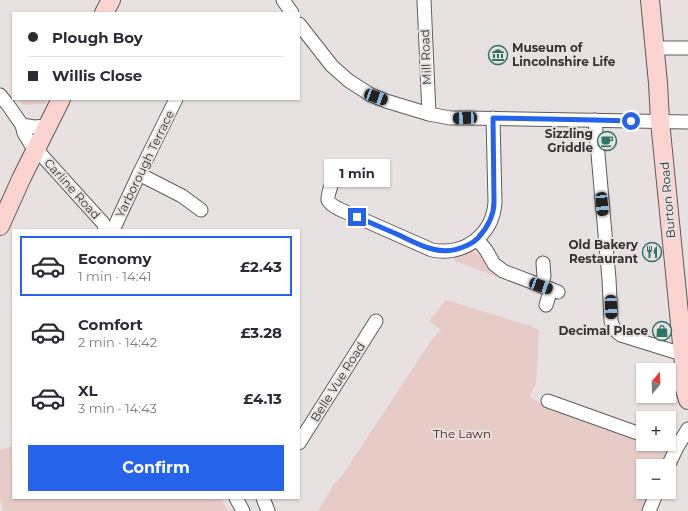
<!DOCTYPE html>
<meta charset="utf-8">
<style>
:root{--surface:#fff;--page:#f7f7f7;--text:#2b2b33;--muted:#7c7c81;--line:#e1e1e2;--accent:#2563eb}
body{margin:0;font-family:Montserrat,sans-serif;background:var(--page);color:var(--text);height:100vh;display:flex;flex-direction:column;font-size:15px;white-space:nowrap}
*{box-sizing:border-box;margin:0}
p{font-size:13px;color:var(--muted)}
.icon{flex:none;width:22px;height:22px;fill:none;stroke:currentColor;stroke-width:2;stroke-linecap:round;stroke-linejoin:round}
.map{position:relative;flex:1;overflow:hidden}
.details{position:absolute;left:12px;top:229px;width:288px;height:270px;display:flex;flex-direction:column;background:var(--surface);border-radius:0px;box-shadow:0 1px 3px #0004}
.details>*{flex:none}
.guide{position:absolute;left:12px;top:12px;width:288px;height:88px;border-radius:0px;box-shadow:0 1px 3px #0004;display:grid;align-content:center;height:88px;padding:0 16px;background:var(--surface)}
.needle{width:26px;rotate:19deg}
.tools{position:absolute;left:636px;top:363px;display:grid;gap:8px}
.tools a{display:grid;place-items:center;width:40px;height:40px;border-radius:0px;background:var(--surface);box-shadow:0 1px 3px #0004;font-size:20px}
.end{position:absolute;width:18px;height:18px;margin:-9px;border:5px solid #2563eb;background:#fff;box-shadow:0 0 0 2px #fff}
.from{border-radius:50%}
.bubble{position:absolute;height:28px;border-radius:0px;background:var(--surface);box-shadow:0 1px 3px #0004;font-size:13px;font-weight:700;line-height:28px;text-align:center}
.car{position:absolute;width:12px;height:24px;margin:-12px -6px;border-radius:5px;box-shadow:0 0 3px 1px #0007;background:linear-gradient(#222 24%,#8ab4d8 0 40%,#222 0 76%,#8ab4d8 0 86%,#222 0)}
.guide b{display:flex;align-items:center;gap:14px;height:38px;font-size:15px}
.guide b+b{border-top:1px solid var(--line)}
.guide i{width:10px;height:10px;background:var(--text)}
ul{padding:7px 0 0;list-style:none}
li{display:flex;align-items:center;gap:12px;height:60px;margin:0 8px 6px;padding:0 8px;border:2px solid transparent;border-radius:0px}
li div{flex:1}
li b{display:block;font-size:15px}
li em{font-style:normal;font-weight:700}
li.active{border-color:var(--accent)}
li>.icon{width:36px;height:36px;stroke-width:1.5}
.cta{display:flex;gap:8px;margin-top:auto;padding:8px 16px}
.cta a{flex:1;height:46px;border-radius:0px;background:var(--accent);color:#fff;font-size:16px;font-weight:700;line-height:46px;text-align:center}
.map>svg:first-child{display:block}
.green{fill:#e7cbc7}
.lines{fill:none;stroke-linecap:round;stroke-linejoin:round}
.street-casing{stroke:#605c5b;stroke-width:15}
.secondary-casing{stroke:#605c5b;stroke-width:20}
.street{stroke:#fff;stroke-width:13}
.secondary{stroke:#fbd4cf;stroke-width:18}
.route{stroke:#2563eb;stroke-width:5}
.labels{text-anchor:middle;stroke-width:4;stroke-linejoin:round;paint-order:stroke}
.poi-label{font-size:12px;font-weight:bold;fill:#353332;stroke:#e7e2e1;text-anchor:end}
.street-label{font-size:12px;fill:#353332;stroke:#e7e2e1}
.park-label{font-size:12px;fill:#51221c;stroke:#e7e2e1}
</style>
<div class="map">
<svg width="688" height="511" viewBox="0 0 688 511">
<rect width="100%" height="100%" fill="#e7e2e1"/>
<!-- green -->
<g class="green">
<polygon points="18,99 48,99 45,104 23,105"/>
<path d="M470,252c13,-1 21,13 29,21l-2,4 -42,-16v-4l3,-3z"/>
<polygon points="446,300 528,325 539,330 536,384 529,397 552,409 643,439 643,444 657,444 669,448 661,466 643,466 643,492 650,492 642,511 318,511 334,484 343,474 431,341 441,330 429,321"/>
<polygon points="13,446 13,498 221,498 228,511 3,511 0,498 0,450"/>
</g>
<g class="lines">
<defs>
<g id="street">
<polyline points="283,0 292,13"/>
<polyline points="424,0 429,114"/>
<polyline points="299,24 332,66 349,81 371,95 386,101 429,114 450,118 465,118 688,122"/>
<polyline points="654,48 688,48"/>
<polyline points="0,95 8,105 22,125 24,133 30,143 36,149 103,223 106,230"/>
<path d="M595,120l14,159 2,42c2,7 4,10 10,14l61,19"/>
<polyline points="22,125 34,127 47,126"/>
<path d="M335,173c-1,6 -8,21 -7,27 2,4 7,7 11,9l93,41c32,6 61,-15 63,-48l-2,-84"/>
<polyline points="139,174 182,196 201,210"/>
<polyline points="113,230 139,174 176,99"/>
<polyline points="477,239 486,250 494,264 503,271 558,292"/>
<polyline points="541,286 544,276 543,263"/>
<polyline points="546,305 551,289"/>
<polyline points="548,401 643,435"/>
<polyline points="299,443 376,321"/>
<polyline points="668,466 677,447 688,429"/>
<polyline points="236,498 243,511"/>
<polyline points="263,498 268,511"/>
<polyline points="649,511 657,492"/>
</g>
<g id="secondary">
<polyline points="650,0 658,83 660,121 684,364 685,389 688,400"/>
<polyline points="104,13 111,0"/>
<polyline points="0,226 22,177 61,99"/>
</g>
</defs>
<!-- street casing -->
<use href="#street" class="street-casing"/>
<!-- secondary casing -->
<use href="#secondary" class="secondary-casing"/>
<!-- street -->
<use href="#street" class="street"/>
<!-- secondary -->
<use href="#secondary" class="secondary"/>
</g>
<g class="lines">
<!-- route -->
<path class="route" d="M357,217c14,6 28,12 42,18 21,10 41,22 64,12 6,-2 11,-5 15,-9 10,-11 16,-22 16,-36l-1,-84 102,2 36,1"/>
</g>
<!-- icons -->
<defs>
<symbol id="museum-ring" viewBox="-11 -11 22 22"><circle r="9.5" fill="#e7e2e1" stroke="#307467" stroke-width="1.5"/><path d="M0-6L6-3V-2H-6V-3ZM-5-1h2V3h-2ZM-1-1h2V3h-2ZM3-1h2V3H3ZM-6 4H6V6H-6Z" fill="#307467"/></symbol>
<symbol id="cafe-ring" viewBox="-11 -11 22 22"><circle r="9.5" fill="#e7e2e1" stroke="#307467" stroke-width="1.5"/><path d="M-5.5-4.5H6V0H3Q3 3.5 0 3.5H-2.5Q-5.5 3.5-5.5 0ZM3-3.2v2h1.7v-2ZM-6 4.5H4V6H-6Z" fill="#307467"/></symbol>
<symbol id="restaurant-ring" viewBox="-11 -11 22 22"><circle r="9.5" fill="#e7e2e1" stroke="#307467" stroke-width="1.5"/><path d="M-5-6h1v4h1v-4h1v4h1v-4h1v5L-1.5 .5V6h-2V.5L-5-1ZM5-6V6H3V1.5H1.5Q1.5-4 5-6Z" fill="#307467"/></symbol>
<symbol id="shop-ring" viewBox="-11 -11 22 22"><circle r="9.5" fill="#e7e2e1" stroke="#307467" stroke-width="1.5"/><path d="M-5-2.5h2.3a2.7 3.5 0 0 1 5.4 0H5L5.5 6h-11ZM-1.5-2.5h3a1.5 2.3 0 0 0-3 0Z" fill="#307467"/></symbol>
</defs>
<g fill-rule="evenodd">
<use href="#museum-ring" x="487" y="44" width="22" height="22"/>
<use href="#cafe-ring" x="596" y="130" width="22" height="22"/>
<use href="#restaurant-ring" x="641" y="241" width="22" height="22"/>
<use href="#shop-ring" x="651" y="320" width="22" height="22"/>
</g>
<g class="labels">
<!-- poi labels -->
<g class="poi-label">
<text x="512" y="52" text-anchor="start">Museum of<tspan x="512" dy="14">Lincolnshire Life</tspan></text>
<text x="593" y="138">Sizzling<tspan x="593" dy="14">Griddle</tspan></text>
<text x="638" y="249">Old Bakery<tspan x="638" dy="14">Restaurant</tspan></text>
<text x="648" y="335">Decimal Place</text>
</g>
<!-- street labels -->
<g class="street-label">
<text transform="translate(426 57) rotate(-92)" y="4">Mill Road</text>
<text transform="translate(145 164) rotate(-64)" y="4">Yarborough Terrace</text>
<text transform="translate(72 189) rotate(48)" y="4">Carline Road</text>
<text transform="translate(668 200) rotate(-95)" y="4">Burton Road</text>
<text transform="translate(338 382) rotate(-58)" y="4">Belle Vue Road</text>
</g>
<!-- park labels -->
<g class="park-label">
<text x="462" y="438">The Lawn</text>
</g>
</g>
</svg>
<div class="tools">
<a><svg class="needle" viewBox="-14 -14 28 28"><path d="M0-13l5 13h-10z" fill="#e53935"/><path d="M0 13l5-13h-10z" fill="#7c7c81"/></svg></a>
<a>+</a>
<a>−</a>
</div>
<i class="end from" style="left:631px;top:121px"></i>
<i class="end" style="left:357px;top:217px"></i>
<div class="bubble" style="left:324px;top:159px;width:66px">1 min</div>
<i class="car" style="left:376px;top:97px;rotate:110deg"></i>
<i class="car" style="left:465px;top:118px;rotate:268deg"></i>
<i class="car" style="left:602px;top:204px;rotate:175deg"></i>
<i class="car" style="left:541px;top:286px;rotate:110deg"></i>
<i class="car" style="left:611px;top:307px;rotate:178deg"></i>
<div class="guide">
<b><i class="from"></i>Plough Boy</b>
<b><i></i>Willis Close</b>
</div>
<section class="details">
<ul>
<li class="active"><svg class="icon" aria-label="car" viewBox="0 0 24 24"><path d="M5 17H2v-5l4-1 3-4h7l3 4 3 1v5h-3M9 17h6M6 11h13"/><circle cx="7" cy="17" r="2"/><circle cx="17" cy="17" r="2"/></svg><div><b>Economy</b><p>1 min · 14:41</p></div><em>£2.43</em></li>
<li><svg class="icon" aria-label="car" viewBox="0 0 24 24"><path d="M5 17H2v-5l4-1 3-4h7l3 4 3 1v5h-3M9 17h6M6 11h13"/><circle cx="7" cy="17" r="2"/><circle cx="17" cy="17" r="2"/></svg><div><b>Comfort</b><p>2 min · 14:42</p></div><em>£3.28</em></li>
<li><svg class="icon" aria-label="car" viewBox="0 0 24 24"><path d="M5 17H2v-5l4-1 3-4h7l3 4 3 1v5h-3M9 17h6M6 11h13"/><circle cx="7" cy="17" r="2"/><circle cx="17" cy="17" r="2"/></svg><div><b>XL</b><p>3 min · 14:43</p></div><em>£4.13</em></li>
</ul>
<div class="cta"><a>Confirm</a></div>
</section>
</div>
